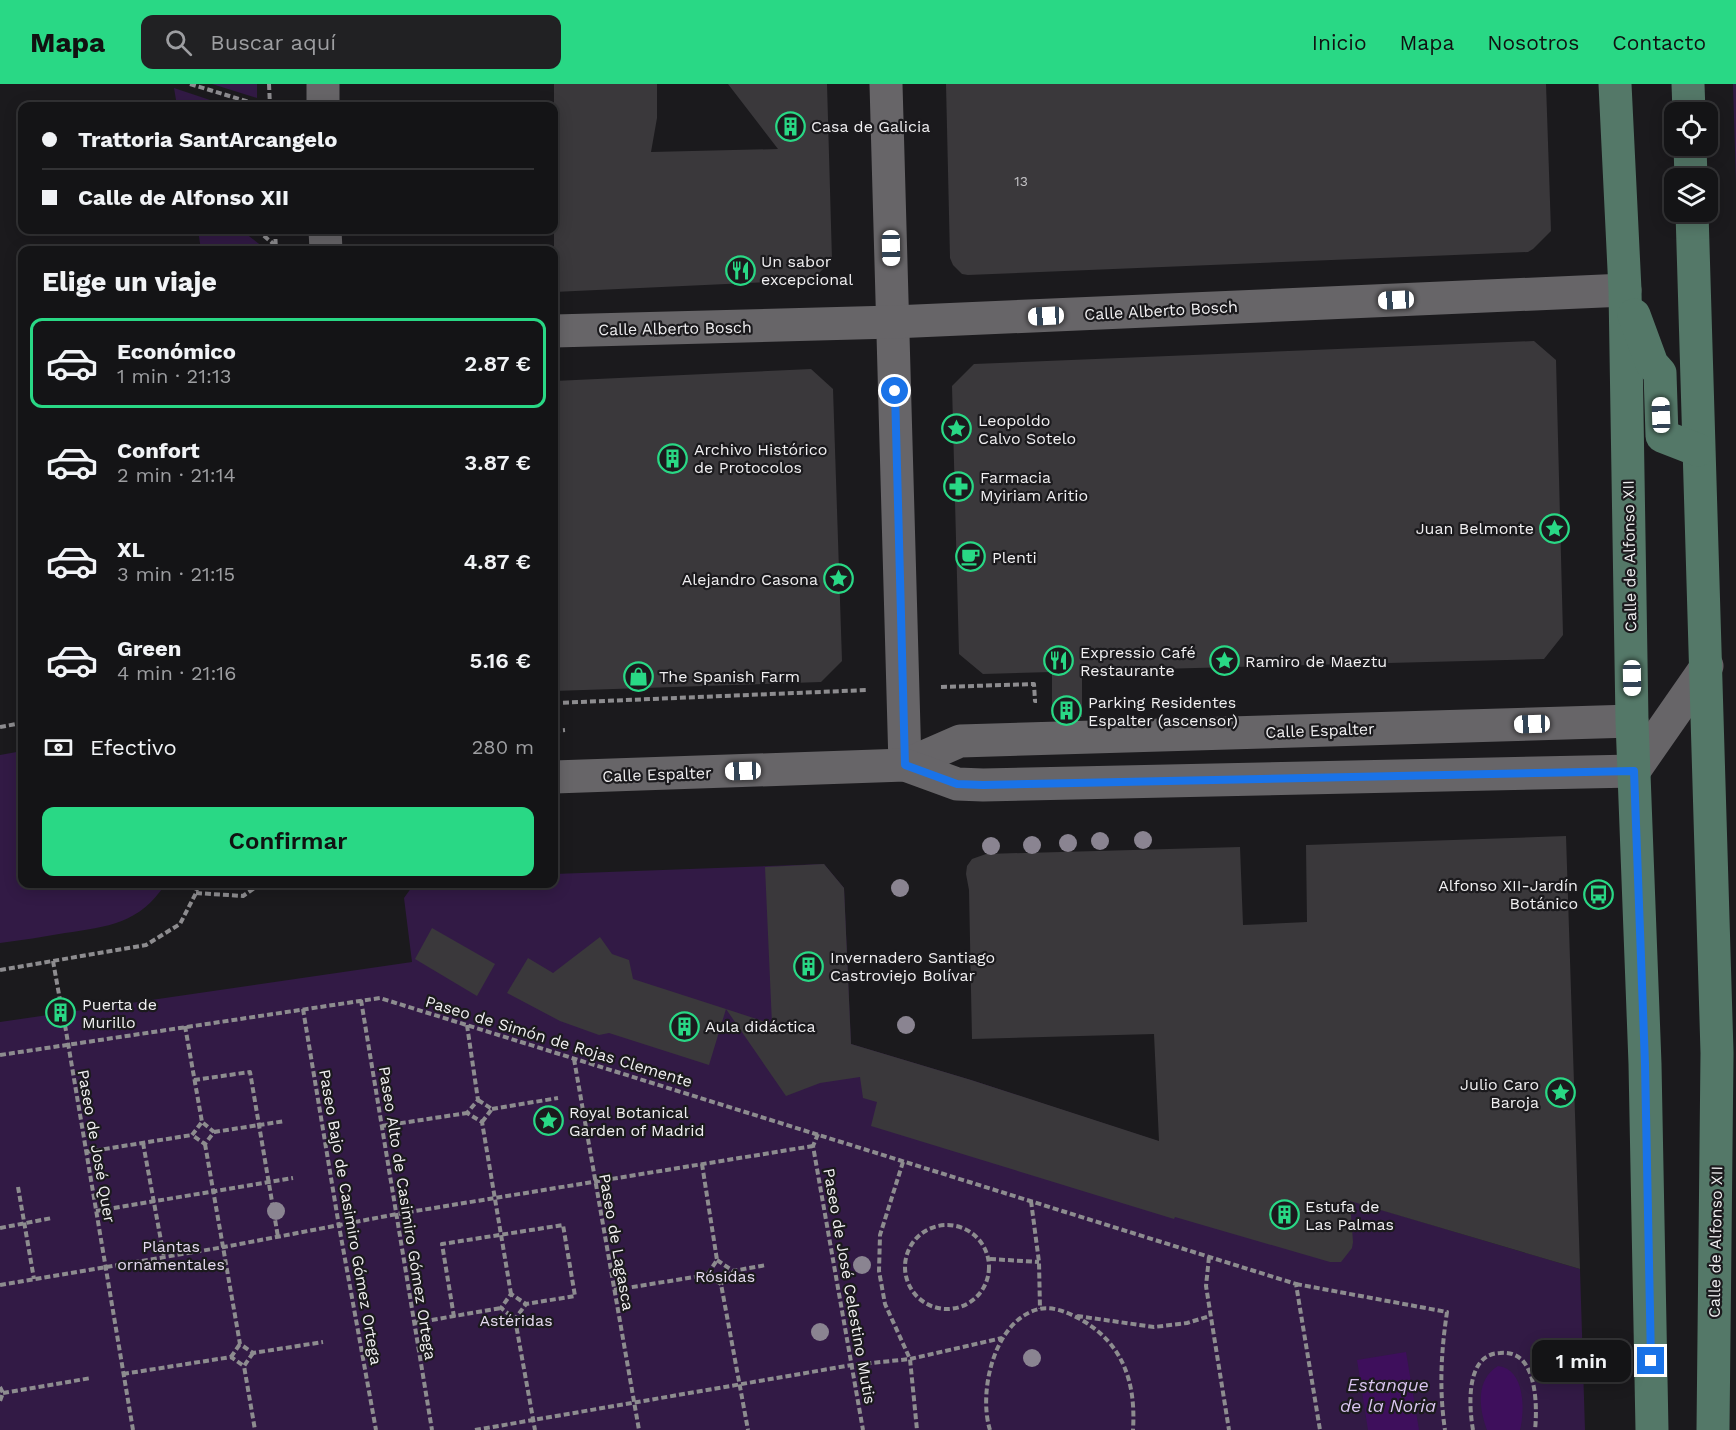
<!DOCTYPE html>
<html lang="es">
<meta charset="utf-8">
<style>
:root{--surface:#141416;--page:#212123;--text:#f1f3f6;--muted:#9d9ea1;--line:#333335;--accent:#29d885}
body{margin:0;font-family:"Work Sans",sans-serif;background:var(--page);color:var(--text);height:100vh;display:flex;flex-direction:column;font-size:22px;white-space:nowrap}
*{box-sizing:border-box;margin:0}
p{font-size:20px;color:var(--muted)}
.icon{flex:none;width:33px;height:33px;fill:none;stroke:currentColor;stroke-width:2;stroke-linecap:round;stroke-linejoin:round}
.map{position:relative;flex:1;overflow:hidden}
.sheet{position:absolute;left:18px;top:162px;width:540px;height:642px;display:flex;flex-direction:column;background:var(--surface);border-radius:12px;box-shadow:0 3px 15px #0003,0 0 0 2px var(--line)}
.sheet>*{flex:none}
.top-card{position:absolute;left:18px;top:18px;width:540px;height:132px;border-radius:12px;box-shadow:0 3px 15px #0003,0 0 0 2px var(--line);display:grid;align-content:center;height:132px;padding:0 24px;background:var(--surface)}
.buttons{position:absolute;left:1664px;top:18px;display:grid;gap:12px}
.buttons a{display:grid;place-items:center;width:54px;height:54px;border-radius:12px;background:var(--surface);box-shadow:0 3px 15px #0003,0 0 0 2px var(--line);font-size:30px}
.end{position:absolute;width:27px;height:27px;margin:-14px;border:8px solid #1a73e8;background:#fff;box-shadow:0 0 0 3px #fff}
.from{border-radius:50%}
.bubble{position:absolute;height:42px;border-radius:12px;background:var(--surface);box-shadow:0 3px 15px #0003,0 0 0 2px var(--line);font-size:20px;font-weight:600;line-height:42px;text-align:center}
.car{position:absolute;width:18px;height:36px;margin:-18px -9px;border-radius:8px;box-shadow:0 0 4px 2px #0007;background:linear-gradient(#fff 24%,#345 0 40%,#fff 0 76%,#345 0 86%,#fff 0)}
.top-card b{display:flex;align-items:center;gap:21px;height:57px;font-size:22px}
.top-card b+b{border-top:2px solid var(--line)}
.top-card i{width:15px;height:15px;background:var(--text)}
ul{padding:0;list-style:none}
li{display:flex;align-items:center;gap:18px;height:90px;margin:0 12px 9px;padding:0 12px;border:3px solid transparent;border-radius:12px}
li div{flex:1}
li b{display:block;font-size:22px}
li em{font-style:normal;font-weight:600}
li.selected{border-color:var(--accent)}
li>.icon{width:54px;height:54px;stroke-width:1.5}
h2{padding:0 24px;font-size:27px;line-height:72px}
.pay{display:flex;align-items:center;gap:15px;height:66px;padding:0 24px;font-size:22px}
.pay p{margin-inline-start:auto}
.button{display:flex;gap:12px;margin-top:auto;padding:12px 24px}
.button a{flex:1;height:69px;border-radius:12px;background:var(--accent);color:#111;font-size:24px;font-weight:600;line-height:69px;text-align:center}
header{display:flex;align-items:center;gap:36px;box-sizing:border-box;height:84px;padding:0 30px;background:var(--accent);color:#111}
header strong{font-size:28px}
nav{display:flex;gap:33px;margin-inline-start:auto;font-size:21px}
.search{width:420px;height:54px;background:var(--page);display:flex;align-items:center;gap:15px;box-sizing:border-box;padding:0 21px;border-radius:12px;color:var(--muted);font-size:22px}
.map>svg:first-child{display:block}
.green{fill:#321a45}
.water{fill:#3e0f5c}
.building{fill:#3a383b}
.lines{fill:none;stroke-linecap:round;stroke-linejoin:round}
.path{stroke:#8d8c8f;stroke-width:4;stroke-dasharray:6 3;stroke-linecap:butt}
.street{stroke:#676568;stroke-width:33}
.secondary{stroke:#547868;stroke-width:33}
.tree{fill:#8a8491}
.route{stroke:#1a73e8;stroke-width:8}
.labels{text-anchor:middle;stroke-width:4.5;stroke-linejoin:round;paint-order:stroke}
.number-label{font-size:14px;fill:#c2c1c4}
.poi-label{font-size:16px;fill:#f0eff1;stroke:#1b1a1d;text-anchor:start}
.street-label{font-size:16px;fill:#f0eff1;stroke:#1b1a1d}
.park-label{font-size:16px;fill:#e5daf0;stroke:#1b1a1d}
.water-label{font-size:18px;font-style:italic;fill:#dac5f0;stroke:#1b1a1d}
</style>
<header>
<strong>Mapa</strong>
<div class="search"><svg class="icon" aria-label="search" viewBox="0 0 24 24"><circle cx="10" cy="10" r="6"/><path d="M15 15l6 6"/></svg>Buscar aquí</div>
<nav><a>Inicio</a><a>Mapa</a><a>Nosotros</a><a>Contacto</a></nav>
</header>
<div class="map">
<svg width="1736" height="1346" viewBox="0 0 1736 1346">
<rect width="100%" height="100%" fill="#1b1a1d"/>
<!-- green -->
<g class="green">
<polygon points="212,0 257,0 257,14"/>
<polygon points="1733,0 1736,0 1736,100"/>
<polygon points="174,4 228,22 177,22"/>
<polygon points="198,146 241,146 267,166 201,166"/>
<path d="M22,667v133h143c-24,39 -58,43 -100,49 -22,4 -43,7 -65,10v-188z"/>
<polygon points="824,780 844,804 851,960 971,996 1225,1079 1580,1185 1585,1346 0,1346 0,938 412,878 404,814 414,800 554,800 554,790"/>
</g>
<!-- water -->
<g class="water">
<polygon points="1406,1268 1419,1346 1368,1346 1357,1276"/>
<path d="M1498,1282c27,3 27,44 22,64h-33c-8,-21 -12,-50 11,-64z"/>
</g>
<!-- building -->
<g class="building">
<polygon points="554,0 657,0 657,34 651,68 778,65 728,0 827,0 832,176 812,196 554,208"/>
<polygon points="946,0 1546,0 1551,147 1533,165 1528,168 968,191 962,190 953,181 950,174"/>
<polygon points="1534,257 1556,276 1563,551 1544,575 1082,587 1082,633 1052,634 1052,588 983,590 959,570 952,302 974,280"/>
<polygon points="811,285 833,305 842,577 821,598 554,607 554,297"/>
<polygon points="1566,752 1580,1185 1350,1117 1353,1158 1352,1164 1341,1178 1330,1178 1175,1133 1174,1135 871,1042 877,1018 863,1014 860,993 820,999 786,1012 726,925 772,940 765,783 824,780 844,804 851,960 971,996 1159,1057 1154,950 972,955 969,806 966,790 967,782 972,775 986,770 1240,763 1243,841 1307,838 1306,761"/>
<polygon points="432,844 495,880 477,912 415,875"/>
<polygon points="600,853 612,870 629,876 633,895 726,925 709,981 609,949 599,951 560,937 507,909 528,874 553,889"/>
</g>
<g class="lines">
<!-- path -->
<g class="path">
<polyline points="190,0 262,22"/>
<polyline points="269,0 270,22"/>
<polyline points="257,146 276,162"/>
<polyline points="275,146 276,166"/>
<polyline points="941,603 1034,600 1035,617 1037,617"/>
<polyline points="554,619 868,606"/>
<polyline points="0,643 22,639"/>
<polyline points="554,647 565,646"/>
<polyline points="196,809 243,812 260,800"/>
<polyline points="53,877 60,916"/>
<polyline points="0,886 146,861 180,840 196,809 198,800"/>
<polyline points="361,916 432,1346"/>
<polyline points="303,925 339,1142 376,1346"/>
<polyline points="65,941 133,1346"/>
<polyline points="467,941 478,1016 467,1029 482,1038 511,1210"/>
<polyline points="185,942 202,1038 214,1048 205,1060 192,1051 202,1038"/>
<polyline points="0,971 380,914 1296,1200 1320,1346"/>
<polyline points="574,975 639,1346"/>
<polyline points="194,996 250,988 278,1153"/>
<polyline points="478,1016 492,1025 482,1038"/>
<polyline points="492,1025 558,1014"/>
<polyline points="382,1042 467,1029"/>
<polyline points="214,1048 285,1037"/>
<polyline points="818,1050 813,1062 863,1346"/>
<polyline points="143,1059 164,1173"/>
<polyline points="205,1060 240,1260 253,1269 323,1258"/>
<polyline points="86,1068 192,1051"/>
<polyline points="903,1078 880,1151 879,1187 885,1220 910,1275 917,1346"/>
<polyline points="702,1080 717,1176 707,1191 721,1200 748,1346"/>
<polyline points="18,1103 34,1195"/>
<polyline points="1031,1117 1039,1178 1040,1225"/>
<polyline points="96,1127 293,1094"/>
<circle cx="947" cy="1183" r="42"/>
<polyline points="0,1144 52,1134"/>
<polyline points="1209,1173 1206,1202 1229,1346"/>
<polyline points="990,1175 1039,1178"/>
<polyline points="717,1176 733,1187 766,1181"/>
<polyline points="721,1200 733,1187"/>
<path d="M1296,1200l151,28c-6,40 -8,78 -2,118"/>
<polyline points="0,1201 224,1163 397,1130 813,1062"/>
<polyline points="614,1206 707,1191"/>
<polyline points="1077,1232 1154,1243 1187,1239 1210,1232"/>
<polyline points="454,1233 442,1160 563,1141 575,1212 526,1220 511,1210 501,1224 515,1235 526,1220"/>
<polyline points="515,1235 535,1346"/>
<polyline points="414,1239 501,1224"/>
<polyline points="253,1269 244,1282 255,1346"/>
<polyline points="231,1273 240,1260"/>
<polyline points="123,1290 231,1273 244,1282"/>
<polyline points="0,1303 3,1309 0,1317"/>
<polyline points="3,1309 91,1294"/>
<polyline points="475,1346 852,1281 910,1275 1002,1254"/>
<path d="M990,1346c-12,-38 4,-110 49,-121 13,-3 28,3 39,9 45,24 58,64 55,112"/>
<path d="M1473,1346c-4,-23 -8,-76 27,-77 8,-1 15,1 21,6 16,15 16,52 14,71"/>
</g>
<!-- street -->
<g class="street">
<polyline points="323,0 323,22"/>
<polyline points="886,0 905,681"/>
<polyline points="325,146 326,166"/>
<polyline points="554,247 893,238 1625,206"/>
<polyline points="905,681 960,657 1632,637"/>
<polyline points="554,693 905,681 957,700 983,701 1634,687 1707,582"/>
</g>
<!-- secondary -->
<g class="secondary">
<polyline points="1615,0 1625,206 1632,637 1645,980 1652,1346"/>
<polyline points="1688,0 1689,28"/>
<polyline points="1690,62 1691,94"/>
<polyline points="1692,128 1717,969 1713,1346"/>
<polyline points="1634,231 1652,280 1660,289 1662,352 1698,366"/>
</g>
</g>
<!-- trees -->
<g class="tree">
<circle cx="1143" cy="756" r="9"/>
<circle cx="1100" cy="757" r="9"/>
<circle cx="1068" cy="759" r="9"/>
<circle cx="1032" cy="761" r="9"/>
<circle cx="991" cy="762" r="9"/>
<circle cx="900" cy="804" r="9"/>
<circle cx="906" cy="941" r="9"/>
<circle cx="276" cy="1127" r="9"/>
<circle cx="862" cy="1181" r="9"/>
<circle cx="820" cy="1248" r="9"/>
<circle cx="1032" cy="1274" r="9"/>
</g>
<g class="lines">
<!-- route -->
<polyline class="route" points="895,307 905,681 957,700 983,701 1634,687 1645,980 1651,1277"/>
</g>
<!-- icons -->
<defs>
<symbol id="building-ring" viewBox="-11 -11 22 22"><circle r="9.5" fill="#1b1a1d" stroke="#29d885" stroke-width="1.5"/><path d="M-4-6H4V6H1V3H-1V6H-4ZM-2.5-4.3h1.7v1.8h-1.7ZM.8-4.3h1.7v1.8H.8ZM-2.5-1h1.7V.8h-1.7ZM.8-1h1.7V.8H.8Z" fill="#29d885"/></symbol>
<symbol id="restaurant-ring" viewBox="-11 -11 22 22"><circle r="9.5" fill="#1b1a1d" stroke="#29d885" stroke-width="1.5"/><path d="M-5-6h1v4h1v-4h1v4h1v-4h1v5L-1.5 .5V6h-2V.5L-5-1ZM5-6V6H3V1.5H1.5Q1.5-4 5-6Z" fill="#29d885"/></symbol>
<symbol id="sight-ring" viewBox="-11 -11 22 22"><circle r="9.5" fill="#1b1a1d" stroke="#29d885" stroke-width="1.5"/><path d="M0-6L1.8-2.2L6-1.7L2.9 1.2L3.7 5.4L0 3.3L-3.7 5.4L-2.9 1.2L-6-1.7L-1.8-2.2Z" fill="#29d885"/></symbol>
<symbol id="pharmacy-ring" viewBox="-11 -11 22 22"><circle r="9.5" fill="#1b1a1d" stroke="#29d885" stroke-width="1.5"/><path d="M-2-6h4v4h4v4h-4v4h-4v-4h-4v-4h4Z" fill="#29d885"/></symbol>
<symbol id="cafe-ring" viewBox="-11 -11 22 22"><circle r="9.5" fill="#1b1a1d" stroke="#29d885" stroke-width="1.5"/><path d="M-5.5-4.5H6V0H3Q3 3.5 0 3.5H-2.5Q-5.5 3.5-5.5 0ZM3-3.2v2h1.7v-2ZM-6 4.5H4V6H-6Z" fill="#29d885"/></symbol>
<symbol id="shop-ring" viewBox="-11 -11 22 22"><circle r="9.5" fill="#1b1a1d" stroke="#29d885" stroke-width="1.5"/><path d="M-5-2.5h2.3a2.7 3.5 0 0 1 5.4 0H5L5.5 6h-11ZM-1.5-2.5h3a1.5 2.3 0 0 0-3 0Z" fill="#29d885"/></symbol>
<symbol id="bus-ring" viewBox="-11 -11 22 22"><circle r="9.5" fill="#1b1a1d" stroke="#29d885" stroke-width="1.5"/><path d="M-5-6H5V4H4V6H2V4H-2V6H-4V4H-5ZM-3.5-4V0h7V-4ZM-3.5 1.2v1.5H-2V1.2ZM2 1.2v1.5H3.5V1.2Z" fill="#29d885"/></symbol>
</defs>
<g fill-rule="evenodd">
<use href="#building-ring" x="774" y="26" width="33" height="33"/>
<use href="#restaurant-ring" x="724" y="170" width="33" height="33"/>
<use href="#sight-ring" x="940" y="328" width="33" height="33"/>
<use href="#building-ring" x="656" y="358" width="33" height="33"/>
<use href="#pharmacy-ring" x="942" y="386" width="33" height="33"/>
<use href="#sight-ring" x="1538" y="428" width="33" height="33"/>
<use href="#cafe-ring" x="954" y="456" width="33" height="33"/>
<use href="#sight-ring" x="822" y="478" width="33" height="33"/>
<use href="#restaurant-ring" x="1042" y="560" width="33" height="33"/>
<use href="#sight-ring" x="1208" y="560" width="33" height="33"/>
<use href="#shop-ring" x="622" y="576" width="33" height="33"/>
<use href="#building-ring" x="1050" y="610" width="33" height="33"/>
<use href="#bus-ring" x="1582" y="794" width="33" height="33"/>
<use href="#building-ring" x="792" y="866" width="33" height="33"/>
<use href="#building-ring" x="44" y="912" width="33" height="33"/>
<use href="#building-ring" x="668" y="926" width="33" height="33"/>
<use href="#sight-ring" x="1544" y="992" width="33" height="33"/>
<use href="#sight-ring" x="532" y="1020" width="33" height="33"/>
<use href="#building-ring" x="1268" y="1114" width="33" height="33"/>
</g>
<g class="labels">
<!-- number labels -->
<g class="number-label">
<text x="1021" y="102">13</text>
</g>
<!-- poi labels -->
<g class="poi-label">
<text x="811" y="48">Casa de Galicia</text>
<text x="761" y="183">Un sabor<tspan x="761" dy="18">excepcional</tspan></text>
<text x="978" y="342">Leopoldo<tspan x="978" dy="18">Calvo Sotelo</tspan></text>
<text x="694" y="371">Archivo Histórico<tspan x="694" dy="18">de Protocolos</tspan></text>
<text x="980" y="399">Farmacia<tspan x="980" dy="18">Myiriam Aritio</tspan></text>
<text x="1534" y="450" text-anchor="end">Juan Belmonte</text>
<text x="992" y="479">Plenti</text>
<text x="818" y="501" text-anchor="end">Alejandro Casona</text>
<text x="1080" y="574">Expressio Café<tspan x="1080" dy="18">Restaurante</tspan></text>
<text x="1245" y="583">Ramiro de Maeztu</text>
<text x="659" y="598">The Spanish Farm</text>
<text x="1088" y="624">Parking Residentes<tspan x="1088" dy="18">Espalter (ascensor)</tspan></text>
<text x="1578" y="807" text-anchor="end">Alfonso XII-Jardín<tspan x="1578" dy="18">Botánico</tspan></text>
<text x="830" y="879">Invernadero Santiago<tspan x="830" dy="18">Castroviejo Bolívar</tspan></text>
<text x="82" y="926">Puerta de<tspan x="82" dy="18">Murillo</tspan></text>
<text x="705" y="948">Aula didáctica</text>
<text x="1539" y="1006" text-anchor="end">Julio Caro<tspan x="1539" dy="18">Baroja</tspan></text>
<text x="569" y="1034">Royal Botanical<tspan x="569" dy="18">Garden of Madrid</tspan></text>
<text x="1305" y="1128">Estufa de<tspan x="1305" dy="18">Las Palmas</tspan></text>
</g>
<!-- street labels -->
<g class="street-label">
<text transform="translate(1161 226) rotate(-3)" y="6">Calle Alberto Bosch</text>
<text transform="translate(675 244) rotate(-1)" y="6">Calle Alberto Bosch</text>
<text transform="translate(1629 472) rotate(-91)" y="6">Calle de Alfonso XII</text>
<text transform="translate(1320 646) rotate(-2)" y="6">Calle Espalter</text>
<text transform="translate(657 690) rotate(-2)" y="6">Calle Espalter</text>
<text transform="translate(559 957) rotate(17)" y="6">Paseo de Simón de Rojas Clemente</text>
<text transform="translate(97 1062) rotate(80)" y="6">Paseo de José Quer</text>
<text transform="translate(408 1129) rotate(81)" y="6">Paseo Alto de Casimiro Gómez Ortega</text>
<text transform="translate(351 1133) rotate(80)" y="6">Paseo Bajo de Casimiro Gómez Ortega</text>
<text transform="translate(617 1158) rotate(80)" y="6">Paseo de Lagasca</text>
<text transform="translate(1715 1158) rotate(-89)" y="6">Calle de Alfonso XII</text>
<text transform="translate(850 1202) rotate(80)" y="6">Paseo de José Celestino Mutis</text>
</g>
<!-- park labels -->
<g class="park-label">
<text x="171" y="1168">Plantas<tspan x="171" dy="18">ornamentales</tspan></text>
<text x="725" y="1198">Rósidas</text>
<text x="516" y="1242">Astéridas</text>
</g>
<!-- water labels -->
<g class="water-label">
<text x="1388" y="1307">Estanque<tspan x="1388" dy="21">de la Noria</tspan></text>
</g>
</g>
</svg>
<div class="buttons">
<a><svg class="icon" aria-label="locate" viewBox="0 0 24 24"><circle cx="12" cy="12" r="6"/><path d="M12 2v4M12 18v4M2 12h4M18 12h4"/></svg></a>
<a><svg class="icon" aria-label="layers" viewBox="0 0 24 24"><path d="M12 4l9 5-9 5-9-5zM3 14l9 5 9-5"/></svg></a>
</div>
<i class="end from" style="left:895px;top:307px"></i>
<i class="end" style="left:1651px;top:1277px"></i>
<div class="bubble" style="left:1532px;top:1256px;width:99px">1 min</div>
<i class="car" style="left:891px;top:164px;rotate:179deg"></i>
<i class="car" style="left:1396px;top:216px;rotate:267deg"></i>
<i class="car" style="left:1046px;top:232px;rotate:267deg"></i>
<i class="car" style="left:1661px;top:331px;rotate:358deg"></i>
<i class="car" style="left:1632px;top:594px;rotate:179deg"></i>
<i class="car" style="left:1532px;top:640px;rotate:268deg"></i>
<i class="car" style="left:743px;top:687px;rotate:268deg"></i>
<div class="top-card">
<b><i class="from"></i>Trattoria SantArcangelo</b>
<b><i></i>Calle de Alfonso XII</b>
</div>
<section class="sheet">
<h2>Elige un viaje</h2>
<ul>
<li class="selected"><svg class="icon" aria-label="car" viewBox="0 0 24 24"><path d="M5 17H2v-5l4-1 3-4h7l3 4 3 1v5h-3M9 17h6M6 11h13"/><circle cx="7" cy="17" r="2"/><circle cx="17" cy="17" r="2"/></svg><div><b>Económico</b><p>1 min · 21:13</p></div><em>2.87 €</em></li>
<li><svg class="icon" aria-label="car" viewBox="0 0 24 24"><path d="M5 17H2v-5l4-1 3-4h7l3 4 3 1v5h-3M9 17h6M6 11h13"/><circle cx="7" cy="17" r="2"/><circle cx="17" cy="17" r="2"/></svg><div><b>Confort</b><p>2 min · 21:14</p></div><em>3.87 €</em></li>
<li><svg class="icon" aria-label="car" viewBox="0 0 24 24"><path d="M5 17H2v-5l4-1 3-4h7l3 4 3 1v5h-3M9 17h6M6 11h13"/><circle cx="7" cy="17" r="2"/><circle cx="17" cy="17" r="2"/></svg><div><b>XL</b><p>3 min · 21:15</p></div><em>4.87 €</em></li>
<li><svg class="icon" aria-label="car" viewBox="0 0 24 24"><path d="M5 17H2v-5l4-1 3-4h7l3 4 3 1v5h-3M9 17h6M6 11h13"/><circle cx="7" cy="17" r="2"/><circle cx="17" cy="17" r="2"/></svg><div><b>Green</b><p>4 min · 21:16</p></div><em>5.16 €</em></li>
</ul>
<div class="pay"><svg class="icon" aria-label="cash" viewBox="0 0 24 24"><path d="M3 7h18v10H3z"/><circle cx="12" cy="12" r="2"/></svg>Efectivo<p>280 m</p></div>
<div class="button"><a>Confirmar</a></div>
</section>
</div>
